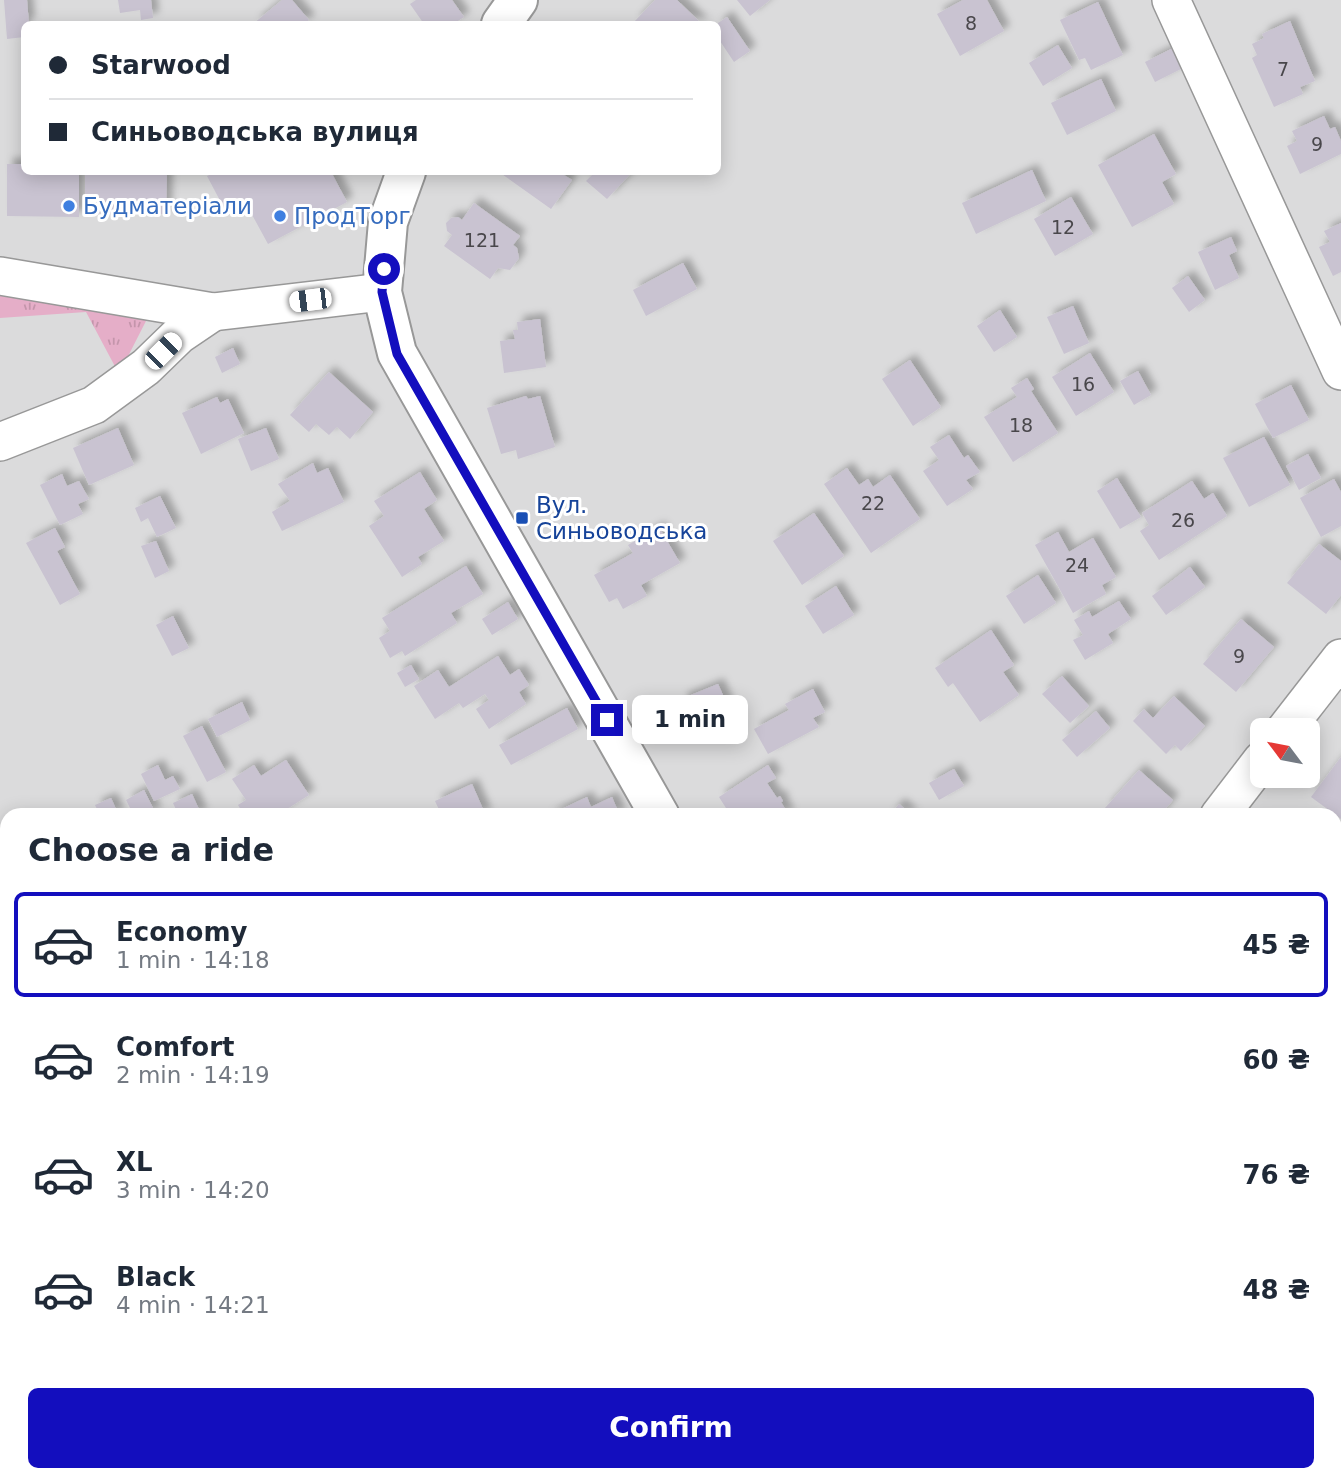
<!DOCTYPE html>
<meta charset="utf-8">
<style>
:root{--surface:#fff;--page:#f6f6f7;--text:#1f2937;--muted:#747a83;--line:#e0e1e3;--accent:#130ebe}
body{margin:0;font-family:"DejaVu Sans",sans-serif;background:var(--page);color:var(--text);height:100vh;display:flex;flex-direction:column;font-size:26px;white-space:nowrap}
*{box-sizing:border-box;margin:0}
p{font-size:23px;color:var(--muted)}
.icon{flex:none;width:38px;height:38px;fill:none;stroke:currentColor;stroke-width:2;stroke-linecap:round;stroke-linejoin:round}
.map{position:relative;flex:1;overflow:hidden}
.details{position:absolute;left:0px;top:808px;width:1342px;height:674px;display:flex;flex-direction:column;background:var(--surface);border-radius:21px 21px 0 0;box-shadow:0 4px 18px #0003}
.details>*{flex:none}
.hud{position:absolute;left:21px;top:21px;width:700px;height:154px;border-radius:10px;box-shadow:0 4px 18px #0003;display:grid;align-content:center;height:154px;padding:0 28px;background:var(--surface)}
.needle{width:46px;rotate:302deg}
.buttons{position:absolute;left:1250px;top:718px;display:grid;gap:14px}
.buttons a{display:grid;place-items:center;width:70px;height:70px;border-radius:10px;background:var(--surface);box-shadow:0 4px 18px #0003;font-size:35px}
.end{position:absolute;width:32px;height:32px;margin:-16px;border:9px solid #130ebe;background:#fff;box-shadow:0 0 0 4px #fff}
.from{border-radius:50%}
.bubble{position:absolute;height:49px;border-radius:10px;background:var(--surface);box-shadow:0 4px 18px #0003;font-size:23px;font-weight:800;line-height:49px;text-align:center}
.car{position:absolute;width:21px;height:42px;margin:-21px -10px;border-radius:9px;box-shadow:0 0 5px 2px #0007;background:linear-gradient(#fff 24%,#345 0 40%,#fff 0 76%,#345 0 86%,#fff 0)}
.hud b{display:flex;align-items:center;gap:24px;height:66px;font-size:26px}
.hud b+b{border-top:2px solid var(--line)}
.hud i{width:18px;height:18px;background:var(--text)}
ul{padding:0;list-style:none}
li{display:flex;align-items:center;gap:21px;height:105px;margin:0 14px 10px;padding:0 14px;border:4px solid transparent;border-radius:10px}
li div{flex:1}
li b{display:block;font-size:26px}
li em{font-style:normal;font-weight:800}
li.on{border-color:var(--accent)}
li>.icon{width:63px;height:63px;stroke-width:1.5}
h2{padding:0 28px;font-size:32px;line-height:84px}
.cta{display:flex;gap:14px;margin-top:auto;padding:14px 28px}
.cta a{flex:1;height:80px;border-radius:10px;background:var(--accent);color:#fff;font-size:28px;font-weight:800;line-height:80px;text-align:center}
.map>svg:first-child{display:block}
.residential{fill:#dbdbdc;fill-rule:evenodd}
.education{fill:#fddffc}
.grass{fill:url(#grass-tufts)}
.building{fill:#c9c3d1;filter:url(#shadow)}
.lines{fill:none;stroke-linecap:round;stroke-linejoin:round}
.minor-casing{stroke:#989898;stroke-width:40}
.tertiary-casing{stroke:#989898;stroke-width:42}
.minor{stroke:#fff;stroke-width:37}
.tertiary{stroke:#fff;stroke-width:38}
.route{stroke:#130ebe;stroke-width:9}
.shop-dot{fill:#3f7fe0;stroke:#fff;stroke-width:2.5}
.transit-dot{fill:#1a4fb4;stroke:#fff;stroke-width:2.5}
.labels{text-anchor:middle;stroke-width:6;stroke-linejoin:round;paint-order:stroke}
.number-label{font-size:19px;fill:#49474b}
.shop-label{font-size:23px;fill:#366cbe;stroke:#fff;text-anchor:start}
.transit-label{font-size:23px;fill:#164399;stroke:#fff;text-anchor:start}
</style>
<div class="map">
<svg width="1341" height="1482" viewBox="0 0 1341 1482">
<defs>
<pattern id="grass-tufts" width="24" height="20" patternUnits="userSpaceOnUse" patternTransform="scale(1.75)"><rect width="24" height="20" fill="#e5aec8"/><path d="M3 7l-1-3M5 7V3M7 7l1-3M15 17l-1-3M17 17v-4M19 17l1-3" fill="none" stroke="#c495ab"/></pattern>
<filter id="shadow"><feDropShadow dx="6" dy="-6" stdDeviation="3.5" flood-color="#0004"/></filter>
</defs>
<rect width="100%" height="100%" fill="#ebe5ee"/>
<!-- residential -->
<path class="residential" d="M0,0h1341v1482h-1341zM24,24h694v148h-694zM1262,730h45v45h-45zM7,816h1328v659h-1328z"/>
<!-- education -->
<polygon class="education" points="703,1475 901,1475 906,1482 697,1482"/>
<!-- grass -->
<polygon class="grass" points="0,276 128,303 146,321 119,374 86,312 0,318"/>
<!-- building -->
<g class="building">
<polygon points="4,0 27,0 29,24 24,24 24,37 7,39"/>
<polygon points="118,0 151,0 153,18 141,20 140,10 120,13"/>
<polygon points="282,0 292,0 309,20 304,24 253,24"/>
<polygon points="416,0 452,0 464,17 453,24 424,24 410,4"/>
<polygon points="655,0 677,0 702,24 637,24 634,22"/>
<polygon points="737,0 770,0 750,16"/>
<polygon points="963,0 987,0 1004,31 960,56 937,14"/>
<polygon points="1098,2 1123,55 1091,70 1085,58 1079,60 1060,20"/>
<polygon points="727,17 750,51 734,62 718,38 718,23"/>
<polygon points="1290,21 1315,81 1300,87 1303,94 1274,107 1252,58 1257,55 1252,44 1264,38 1262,34"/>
<polygon points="1181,44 1191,64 1155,82 1145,62"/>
<polygon points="1058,45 1072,68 1043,86 1029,63"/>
<polygon points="1101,79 1116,111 1067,135 1051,103"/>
<polygon points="1324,116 1330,129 1335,127 1341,141 1341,154 1300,174 1287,146 1297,141 1292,131"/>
<polygon points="1154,134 1176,174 1162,182 1174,204 1132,227 1098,165"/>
<polygon points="7,164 24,164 24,172 79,172 79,217 7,216"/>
<polygon points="1032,170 1046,201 976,234 962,203"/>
<polygon points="85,172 167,172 166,214 85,213"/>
<polygon points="216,172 331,172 347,202 268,244 244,200 225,210 207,176"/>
<polygon points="499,172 559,172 572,180 551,209"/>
<polygon points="595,172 632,172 607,199 586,181"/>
<polygon points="1071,197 1093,234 1055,256 1034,219"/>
<polygon points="474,203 520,236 513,245 517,248 519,258 510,270 498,268 490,279 444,246 452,235 447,231 446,223 451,218 458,217 462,220"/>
<polygon points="1341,223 1341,272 1333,276 1319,247 1330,242 1324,231"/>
<polygon points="1231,237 1237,251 1229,255 1239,278 1215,290 1198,252"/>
<polygon points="683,263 697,289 646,316 633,290"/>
<polygon points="1188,276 1205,300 1189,312 1172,288"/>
<polygon points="1073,306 1089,343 1064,354 1047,317"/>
<polygon points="1000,310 1017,337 994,352 977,326"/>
<polygon points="540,319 546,367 504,373 500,341 515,339 513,330 518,330 517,322"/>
<polygon points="233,348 240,364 222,373 215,357"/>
<polygon points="1090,353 1114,392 1076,416 1052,377"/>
<polygon points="910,360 941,407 913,426 882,379"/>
<polygon points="1138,371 1151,395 1134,405 1120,381"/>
<polygon points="329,372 373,412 350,439 337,427 329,435 316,424 309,432 290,415"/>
<polygon points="1027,378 1034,389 1031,391 1058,433 1013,462 984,417 1017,397 1011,388"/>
<polygon points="1291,385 1309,420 1273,438 1255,404"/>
<polygon points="526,396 528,399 540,396 555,447 518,459 516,450 501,454 487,408"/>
<polygon points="217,397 220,403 228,399 244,433 201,454 182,413"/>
<polygon points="118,428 134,465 89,485 73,448"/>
<polygon points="266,428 279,459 251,471 238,439"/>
<polygon points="949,435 964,458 968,455 980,472 966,480 973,489 947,506 923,471 939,460 930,447"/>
<polygon points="1264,437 1290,485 1249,507 1223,458"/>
<polygon points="1308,454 1321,478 1299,490 1286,466"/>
<polygon points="313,463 317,473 328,468 344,502 282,531 272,512 290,501 278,484"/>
<polygon points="847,468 859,485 868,479 873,487 890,475 920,519 871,553 824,484"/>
<polygon points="420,472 437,500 424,509 444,541 418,557 422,564 402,577 369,526 384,516 374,501"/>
<polygon points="62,474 67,486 79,481 89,499 78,504 83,514 60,525 40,485"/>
<polygon points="1117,478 1141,517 1120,529 1097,491"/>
<polygon points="1334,479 1341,492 1341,526 1321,537 1300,498"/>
<polygon points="1192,481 1204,499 1213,493 1227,516 1159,560 1140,531 1149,525 1142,513"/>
<polygon points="160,496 176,528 157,537 148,518 141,522 135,508"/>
<polygon points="814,513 844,556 802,585 773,541"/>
<polygon points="659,527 680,563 641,585 647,596 623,609 617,598 609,602 594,575 633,553 628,545"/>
<polygon points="55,528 65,547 57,551 80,594 60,605 26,543"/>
<polygon points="1058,532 1069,552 1093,538 1116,577 1102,585 1106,594 1073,613 1035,545"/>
<polygon points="156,541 169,571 155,578 141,546"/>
<polygon points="1319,544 1341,561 1341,595 1326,614 1287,583"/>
<polygon points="466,566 483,594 451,613 457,623 405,656 402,651 390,658 379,638 390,631 382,618"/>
<polygon points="1190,567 1205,587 1166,615 1152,596"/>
<polygon points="1038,575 1056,603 1024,624 1006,596"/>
<polygon points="836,586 854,615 823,634 805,606"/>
<polygon points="1119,601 1131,619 1108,634 1113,643 1085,660 1073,640 1083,635 1074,620 1089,611 1092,617"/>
<polygon points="508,602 518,619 492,635 482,619"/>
<polygon points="173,616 189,648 172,656 156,625"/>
<polygon points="1241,619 1274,647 1236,692 1203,664"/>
<polygon points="991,630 1014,665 1003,672 1019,695 980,722 953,683 948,687 935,668"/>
<polygon points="498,656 510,675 519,669 529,685 519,692 526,704 489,729 476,709 489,700 485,694 463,708 459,703 435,719 414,686 438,670 449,687"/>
<polygon points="411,665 419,679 405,687 397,673"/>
<polygon points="1062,676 1089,706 1070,723 1042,694"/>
<polygon points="718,684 728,706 689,721 681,699"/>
<polygon points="813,689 825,712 813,718 819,727 768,754 754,729 789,710 785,704"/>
<polygon points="1174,696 1205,726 1181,751 1175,745 1166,754 1133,721 1144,709 1153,718"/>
<polygon points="242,702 250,720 217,737 208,719"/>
<polygon points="567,708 578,729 511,765 499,745"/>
<polygon points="1096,711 1110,728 1077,757 1062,740"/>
<polygon points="202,726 226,772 207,782 183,736"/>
<polygon points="1341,757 1341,819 1311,797"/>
<polygon points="286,760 309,795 276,816 245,816 238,805 246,800 232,779 254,765 261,776"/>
<polygon points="158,765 165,780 173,776 180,789 154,801 141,774"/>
<polygon points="768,765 776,778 767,783 777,798 780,796 783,801 781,802 789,816 731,816 719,797"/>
<polygon points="954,769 964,786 939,800 929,783"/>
<polygon points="1139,770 1173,800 1159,816 1114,816 1105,808"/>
<polygon points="472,784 486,816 442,816 435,801"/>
<polygon points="144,790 156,814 134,816 126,800"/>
<polygon points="192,794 202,816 179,816 173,803"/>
<polygon points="587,797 591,807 612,797 620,816 547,816"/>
<polygon points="111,798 119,816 100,816 95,805"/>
<polygon points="899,804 913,816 889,816"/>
<polygon points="0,919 7,931 7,956 0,960"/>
<polygon points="1341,920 1341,969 1335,965 1335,930"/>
<polygon points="4,1055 7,1060 7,1108 0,1095 0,1057"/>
<polygon points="7,1136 7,1189 0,1193 0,1140"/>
<polygon points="7,1218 7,1254 0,1241 0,1222"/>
<polygon points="1341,1223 1341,1307 1335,1304 1335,1238"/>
<polygon points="0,1387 7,1397 7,1409 2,1413 7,1420 7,1451 0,1456"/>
<polygon points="166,1475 208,1475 198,1482 171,1482"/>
<polygon points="256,1475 291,1475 297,1482 262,1482"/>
<polygon points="541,1475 603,1475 609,1482 547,1482"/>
<polygon points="715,1475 732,1475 740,1482 710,1482"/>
<polygon points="1011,1475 1065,1475 1065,1476 1044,1482 1013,1482"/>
</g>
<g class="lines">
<defs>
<g id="minor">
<polyline points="1171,0 1341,371"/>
<polyline points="0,276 213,312 382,292"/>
<polyline points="0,442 94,405 146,367 179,335 213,312"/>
<polyline points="1285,730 1341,658"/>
<polyline points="1219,816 1262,760"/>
<polyline points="1335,1167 1341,1169"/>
<polyline points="0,1317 7,1330"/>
<polyline points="35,1482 45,1475"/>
</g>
<g id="tertiary">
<polyline points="501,24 518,0"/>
<polyline points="406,172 388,222 382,292 397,353 660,816"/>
<polyline points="916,1475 921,1482"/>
</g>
</defs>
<!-- minor casing -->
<use href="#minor" class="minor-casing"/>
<!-- tertiary casing -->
<use href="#tertiary" class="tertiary-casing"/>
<!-- minor -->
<use href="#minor" class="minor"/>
<!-- tertiary -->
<use href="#tertiary" class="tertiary"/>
</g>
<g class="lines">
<!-- route -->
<polyline class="route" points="384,269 382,292 397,354 607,720"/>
</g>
<!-- markers -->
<g class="shop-dot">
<circle cx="69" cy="206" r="7"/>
<circle cx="280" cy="216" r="7"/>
</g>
<rect class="transit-dot" x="515" y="511" width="14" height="14" rx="3.5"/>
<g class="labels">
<!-- number labels -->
<g class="number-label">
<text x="971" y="30">8</text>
<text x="1283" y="76">7</text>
<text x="1317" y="151">9</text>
<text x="1063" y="234">12</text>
<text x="482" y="247">121</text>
<text x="1083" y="391">16</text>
<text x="1021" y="432">18</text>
<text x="873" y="510">22</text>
<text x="1183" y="527">26</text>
<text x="1077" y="572">24</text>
<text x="1239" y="663">9</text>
</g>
<!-- shop labels -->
<g class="shop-label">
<text x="83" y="214">Будматеріали</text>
<text x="294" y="224">ПродТорг</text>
</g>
<!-- transit labels -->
<g class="transit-label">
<text x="536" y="513">Вул.<tspan x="536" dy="26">Синьоводська</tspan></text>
</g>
</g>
</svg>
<div class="buttons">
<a><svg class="needle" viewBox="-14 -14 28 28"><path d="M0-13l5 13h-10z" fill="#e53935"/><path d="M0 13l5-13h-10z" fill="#747a83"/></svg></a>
</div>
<i class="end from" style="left:384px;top:269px"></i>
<i class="end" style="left:607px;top:720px"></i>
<div class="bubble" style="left:632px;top:695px;width:116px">1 min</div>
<i class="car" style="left:310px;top:300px;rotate:263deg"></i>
<i class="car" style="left:163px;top:351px;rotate:45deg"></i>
<div class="hud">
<b><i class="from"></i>Starwood</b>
<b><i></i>Синьоводська вулиця</b>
</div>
<section class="details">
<h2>Choose a ride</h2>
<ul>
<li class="on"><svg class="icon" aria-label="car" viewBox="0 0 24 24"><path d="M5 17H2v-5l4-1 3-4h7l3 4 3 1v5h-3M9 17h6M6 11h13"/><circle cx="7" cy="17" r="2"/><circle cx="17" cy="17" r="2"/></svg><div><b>Economy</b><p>1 min · 14:18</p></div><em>45 ₴</em></li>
<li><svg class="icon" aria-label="car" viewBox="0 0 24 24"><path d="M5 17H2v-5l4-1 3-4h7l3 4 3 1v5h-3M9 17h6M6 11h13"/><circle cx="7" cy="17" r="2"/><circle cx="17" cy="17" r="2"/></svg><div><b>Comfort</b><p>2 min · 14:19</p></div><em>60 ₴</em></li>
<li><svg class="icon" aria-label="car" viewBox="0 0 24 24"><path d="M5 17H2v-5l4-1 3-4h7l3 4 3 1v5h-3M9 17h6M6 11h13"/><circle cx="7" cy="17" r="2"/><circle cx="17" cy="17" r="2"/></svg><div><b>XL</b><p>3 min · 14:20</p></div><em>76 ₴</em></li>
<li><svg class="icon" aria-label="car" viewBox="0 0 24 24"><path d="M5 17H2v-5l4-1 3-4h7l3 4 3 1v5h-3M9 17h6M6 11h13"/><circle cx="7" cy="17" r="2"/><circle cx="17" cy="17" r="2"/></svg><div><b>Black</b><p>4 min · 14:21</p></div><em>48 ₴</em></li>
</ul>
<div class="cta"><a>Confirm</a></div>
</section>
</div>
